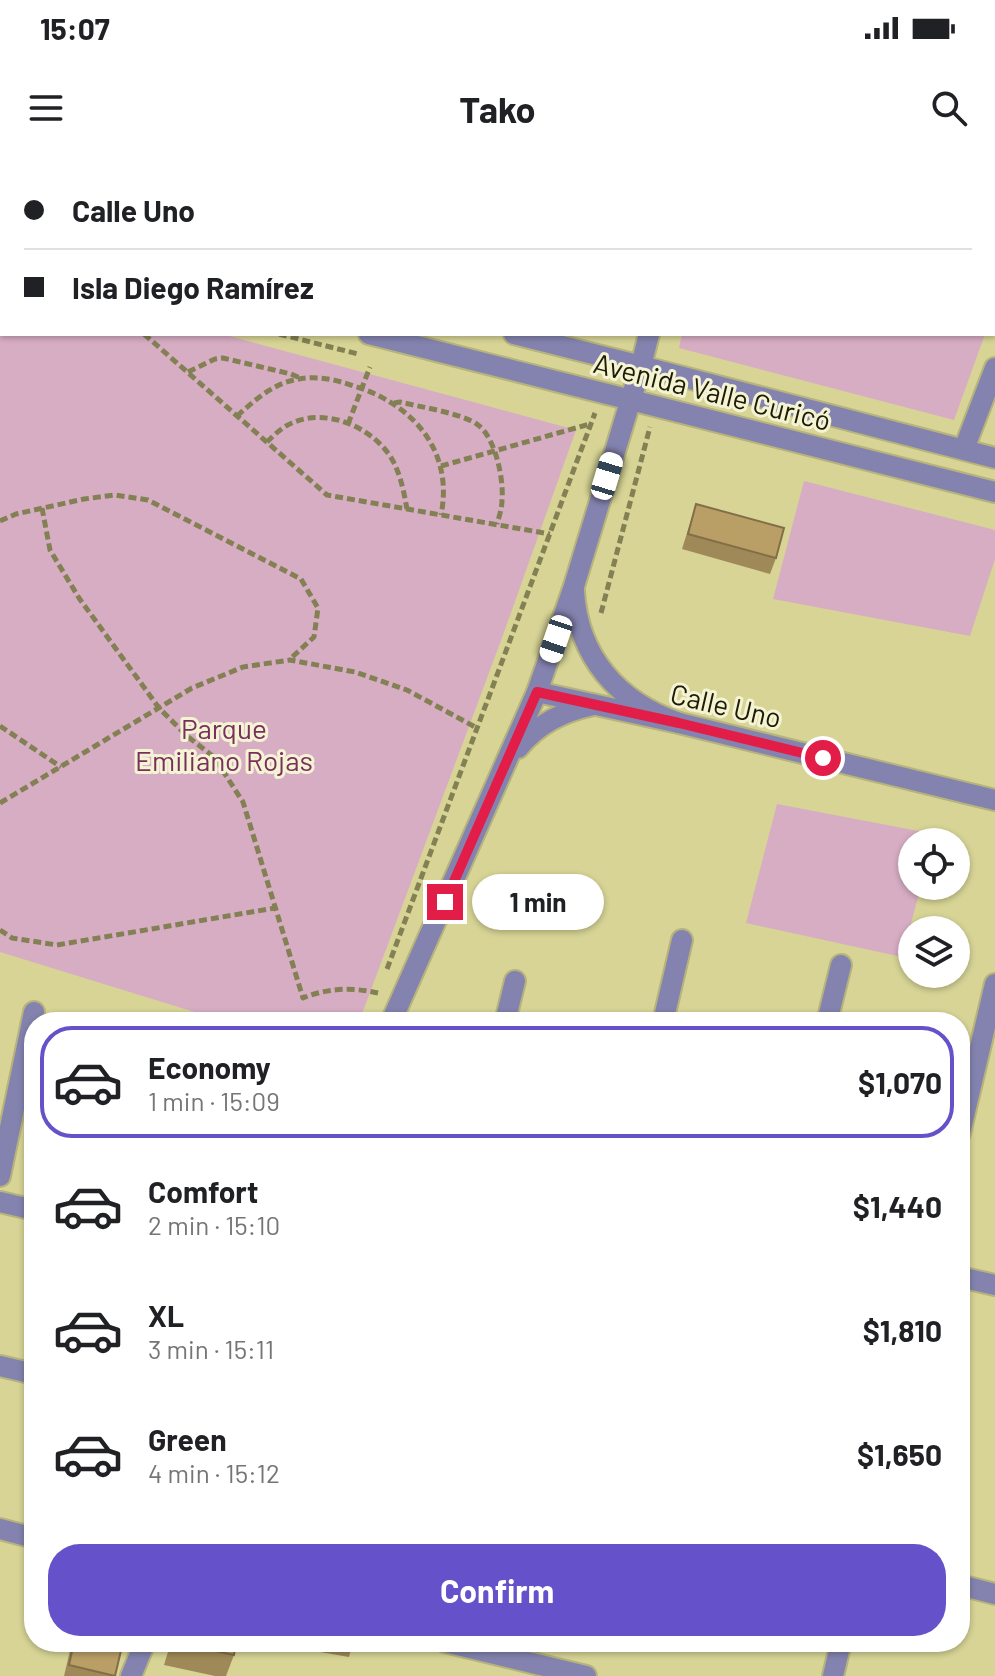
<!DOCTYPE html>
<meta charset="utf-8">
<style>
:root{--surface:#fff;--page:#f2f2f2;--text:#202124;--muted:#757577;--line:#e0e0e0;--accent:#6551ca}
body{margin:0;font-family:Barlow,sans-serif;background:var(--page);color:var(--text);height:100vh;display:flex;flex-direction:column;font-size:30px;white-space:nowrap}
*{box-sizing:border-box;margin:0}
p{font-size:26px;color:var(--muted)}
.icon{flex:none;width:44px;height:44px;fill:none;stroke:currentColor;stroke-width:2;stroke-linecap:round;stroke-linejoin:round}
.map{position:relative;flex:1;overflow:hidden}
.panel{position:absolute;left:24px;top:852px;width:946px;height:640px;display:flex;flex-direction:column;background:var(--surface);border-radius:32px;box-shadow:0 2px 6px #0004}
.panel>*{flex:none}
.guide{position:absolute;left:0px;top:0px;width:996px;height:176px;box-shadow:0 2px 6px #0004;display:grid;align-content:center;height:176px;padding:0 24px;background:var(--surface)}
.fabs{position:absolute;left:898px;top:668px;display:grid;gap:16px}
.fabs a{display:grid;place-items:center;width:72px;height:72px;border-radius:50%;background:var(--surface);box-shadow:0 2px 6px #0004;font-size:40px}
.end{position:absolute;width:36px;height:36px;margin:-18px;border:10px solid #e11d48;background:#fff;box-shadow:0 0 0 4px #fff}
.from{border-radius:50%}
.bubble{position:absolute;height:56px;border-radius:28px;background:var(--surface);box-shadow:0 2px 6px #0004;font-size:26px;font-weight:700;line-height:56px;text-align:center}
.car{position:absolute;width:24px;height:48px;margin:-24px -12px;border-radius:10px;box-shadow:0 0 6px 2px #0007;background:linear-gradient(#fff 24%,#345 0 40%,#fff 0 76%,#345 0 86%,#fff 0)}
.guide b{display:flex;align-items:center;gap:28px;height:76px;font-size:30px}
.guide b+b{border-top:2px solid var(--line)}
.guide i{width:20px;height:20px;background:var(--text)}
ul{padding:14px 0 0;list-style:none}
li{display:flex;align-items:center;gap:24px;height:112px;margin:0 16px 12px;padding:0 8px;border:4px solid transparent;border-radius:32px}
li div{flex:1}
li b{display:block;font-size:30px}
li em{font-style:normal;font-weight:700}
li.selected{border-color:var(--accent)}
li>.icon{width:72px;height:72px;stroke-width:1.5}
.cta{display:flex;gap:16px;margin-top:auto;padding:16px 24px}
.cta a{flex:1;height:92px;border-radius:32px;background:var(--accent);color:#fff;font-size:32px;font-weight:700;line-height:92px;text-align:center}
.status{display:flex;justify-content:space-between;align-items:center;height:56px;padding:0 40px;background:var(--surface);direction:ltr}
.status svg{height:22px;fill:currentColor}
header{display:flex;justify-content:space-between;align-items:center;height:104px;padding:0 24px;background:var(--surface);font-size:36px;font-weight:700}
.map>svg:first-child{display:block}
.green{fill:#d7adc3}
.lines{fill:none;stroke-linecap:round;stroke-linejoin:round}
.minor-casing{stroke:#b6b37c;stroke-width:24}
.tertiary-casing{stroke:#b6b37c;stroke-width:24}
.path{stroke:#838154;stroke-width:5;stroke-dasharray:8 4;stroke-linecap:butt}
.minor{stroke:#8483af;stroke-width:20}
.tertiary{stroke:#8483af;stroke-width:20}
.wall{fill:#9f8958}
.building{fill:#b99f66;stroke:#826f47;stroke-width:2}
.route{stroke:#e11d48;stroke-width:10}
.labels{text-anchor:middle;stroke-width:6;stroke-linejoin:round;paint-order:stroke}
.street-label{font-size:28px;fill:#1d1b03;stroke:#f4f4d5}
.park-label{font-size:28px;fill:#792f5b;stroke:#f4f4d5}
</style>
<div class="status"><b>15:07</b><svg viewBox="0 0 49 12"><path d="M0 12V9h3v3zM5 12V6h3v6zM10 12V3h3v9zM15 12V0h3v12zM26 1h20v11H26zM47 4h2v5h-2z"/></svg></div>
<header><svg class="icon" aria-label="menu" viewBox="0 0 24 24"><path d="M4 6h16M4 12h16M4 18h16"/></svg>Tako<svg class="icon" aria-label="search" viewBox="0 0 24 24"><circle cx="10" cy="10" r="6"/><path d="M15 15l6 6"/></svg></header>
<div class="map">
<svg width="995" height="1516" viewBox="0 0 995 1516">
<rect width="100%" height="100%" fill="#d7d496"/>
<!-- green -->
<g class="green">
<polygon points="728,0 995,0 994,150 994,2 727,2"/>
<polygon points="0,112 2,112 2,174 222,174 576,270 503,475 359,862 227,862 0,792"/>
<polygon points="682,174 985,174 954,260 679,188"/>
<polygon points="804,321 995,370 995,399 970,476 773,439"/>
<polygon points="777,644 934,674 932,682 912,682 912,726 921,726 902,797 746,763"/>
</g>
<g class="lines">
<defs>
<g id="minor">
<polyline points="330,2 330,0"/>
<polyline points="696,2 696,0"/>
<polyline points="0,24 2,25"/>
<polyline points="0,62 2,63"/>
<polyline points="369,174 631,240"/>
<polyline points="514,174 641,206 649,174"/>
<polyline points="964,289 995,208"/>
<polyline points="537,532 679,563 995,640"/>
<polyline points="505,862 515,821"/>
<polyline points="663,862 682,780"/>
<polyline points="827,862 841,805"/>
<polyline points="960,973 995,824"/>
<polyline points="0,1016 34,852"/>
<polyline points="0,1042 34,1050"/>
<polyline points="0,1206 34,1214"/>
<polyline points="0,1369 34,1378"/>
<polyline points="960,1425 995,1434"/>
<polyline points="833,1516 841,1482"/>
</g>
<g id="tertiary">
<polyline points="631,240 995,332"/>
<path d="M574,431c4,66 44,111 105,132"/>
<path d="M518,588c21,-25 44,-36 75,-43"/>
<polyline points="391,862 537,532 574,426 641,206 995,298"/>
<polyline points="960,1117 995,1125"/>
<polyline points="445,1482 586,1516"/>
<polyline points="131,1516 145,1482"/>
</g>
</defs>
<!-- minor casing -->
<use href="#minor" class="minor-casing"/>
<!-- tertiary casing -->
<use href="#tertiary" class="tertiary-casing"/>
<!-- path -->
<g class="path">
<polyline points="144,174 327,335 550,374"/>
<polyline points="279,174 358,194"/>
<polyline points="188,212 215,199 223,198 291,214 300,218"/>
<path d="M394,243l6,-1c20,5 62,11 78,23 17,12 26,54 24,75 0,8 -3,17 -5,24"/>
<path d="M237,256c17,-15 34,-31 57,-36 21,-5 40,-1 60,6 59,18 100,65 87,129"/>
<polyline points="348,264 370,207"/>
<path d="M267,282c7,-7 15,-15 25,-19 35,-16 83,5 101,38 8,15 11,32 14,48"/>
<polyline points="441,306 590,264"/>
<path d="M42,348l8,42 29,48 80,110 28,28 27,21 29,45 60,196c25,-10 48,-11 75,-5"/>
<polyline points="0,361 16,354 84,339 115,335 148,340 301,419 318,448 314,477 290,499"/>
<polyline points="601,453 650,267"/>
<polyline points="0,566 61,607"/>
<polyline points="0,643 192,528 243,507 290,500 355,512 407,530 477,568"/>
<polyline points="0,770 12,778 57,785 275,748"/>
<polyline points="387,809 595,253"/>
</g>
<!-- minor -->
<use href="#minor" class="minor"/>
<!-- tertiary -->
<use href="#tertiary" class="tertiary"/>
</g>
<!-- wall -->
<g class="wall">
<rect x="195" y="0" width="96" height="2"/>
<polygon points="382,0 491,0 490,2 381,2"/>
<polygon points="696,344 776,398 770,414 682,389"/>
<polygon points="72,1482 123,1482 115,1516 64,1516"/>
<polygon points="171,1482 236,1482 234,1495 226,1516 215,1516 164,1505"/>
<polygon points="322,1482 353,1482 349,1497 320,1492"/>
</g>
<!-- building -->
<g class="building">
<polygon points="396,0 491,0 490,2 396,2"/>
<polygon points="529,0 574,0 581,2 528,2"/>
<polygon points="696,344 784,368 776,398 688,374"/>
<polygon points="74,1482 123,1482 115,1516 69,1505"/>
<polygon points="175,1482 236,1482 234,1495"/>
<polygon points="323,1482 353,1482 352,1489 323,1484"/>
</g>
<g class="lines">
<!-- route -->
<polyline class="route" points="445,742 537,532 679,563 823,598"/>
</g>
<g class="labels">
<!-- street labels -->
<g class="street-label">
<text transform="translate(712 232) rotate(14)" y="10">Avenida Valle Curicó</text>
<text transform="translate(726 546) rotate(13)" y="10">Calle Uno</text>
</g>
<!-- park labels -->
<g class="park-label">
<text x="224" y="579">Parque<tspan x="224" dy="32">Emiliano Rojas</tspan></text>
</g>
</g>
</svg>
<div class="fabs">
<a><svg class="icon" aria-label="locate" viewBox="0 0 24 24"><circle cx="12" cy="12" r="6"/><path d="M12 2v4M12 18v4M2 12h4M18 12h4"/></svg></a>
<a><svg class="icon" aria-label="layers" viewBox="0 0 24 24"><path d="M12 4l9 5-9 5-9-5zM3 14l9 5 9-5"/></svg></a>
</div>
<i class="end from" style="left:823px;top:598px"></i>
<i class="end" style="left:445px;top:742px"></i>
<div class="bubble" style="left:472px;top:714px;width:132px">1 min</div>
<i class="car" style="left:607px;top:316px;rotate:17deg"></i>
<i class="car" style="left:556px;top:479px;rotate:199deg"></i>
<div class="guide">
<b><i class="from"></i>Calle Uno</b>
<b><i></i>Isla Diego Ramírez</b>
</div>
<section class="panel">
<ul>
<li class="selected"><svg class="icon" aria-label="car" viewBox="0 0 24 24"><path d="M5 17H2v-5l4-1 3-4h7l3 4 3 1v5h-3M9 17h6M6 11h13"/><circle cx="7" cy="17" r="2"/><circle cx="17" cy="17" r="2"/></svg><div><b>Economy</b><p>1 min · 15:09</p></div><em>$1,070</em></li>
<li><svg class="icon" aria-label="car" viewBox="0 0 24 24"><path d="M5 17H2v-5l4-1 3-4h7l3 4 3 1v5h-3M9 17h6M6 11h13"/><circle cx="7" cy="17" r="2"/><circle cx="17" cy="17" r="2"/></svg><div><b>Comfort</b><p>2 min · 15:10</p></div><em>$1,440</em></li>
<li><svg class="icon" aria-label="car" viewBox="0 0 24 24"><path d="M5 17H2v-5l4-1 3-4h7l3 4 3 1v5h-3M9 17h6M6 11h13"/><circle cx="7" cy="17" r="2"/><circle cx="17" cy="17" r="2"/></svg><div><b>XL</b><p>3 min · 15:11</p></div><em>$1,810</em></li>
<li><svg class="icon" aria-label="car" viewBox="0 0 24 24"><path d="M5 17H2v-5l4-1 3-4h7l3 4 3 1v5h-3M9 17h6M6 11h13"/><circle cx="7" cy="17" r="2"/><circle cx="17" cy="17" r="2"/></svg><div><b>Green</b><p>4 min · 15:12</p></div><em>$1,650</em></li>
</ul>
<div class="cta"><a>Confirm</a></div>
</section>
</div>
